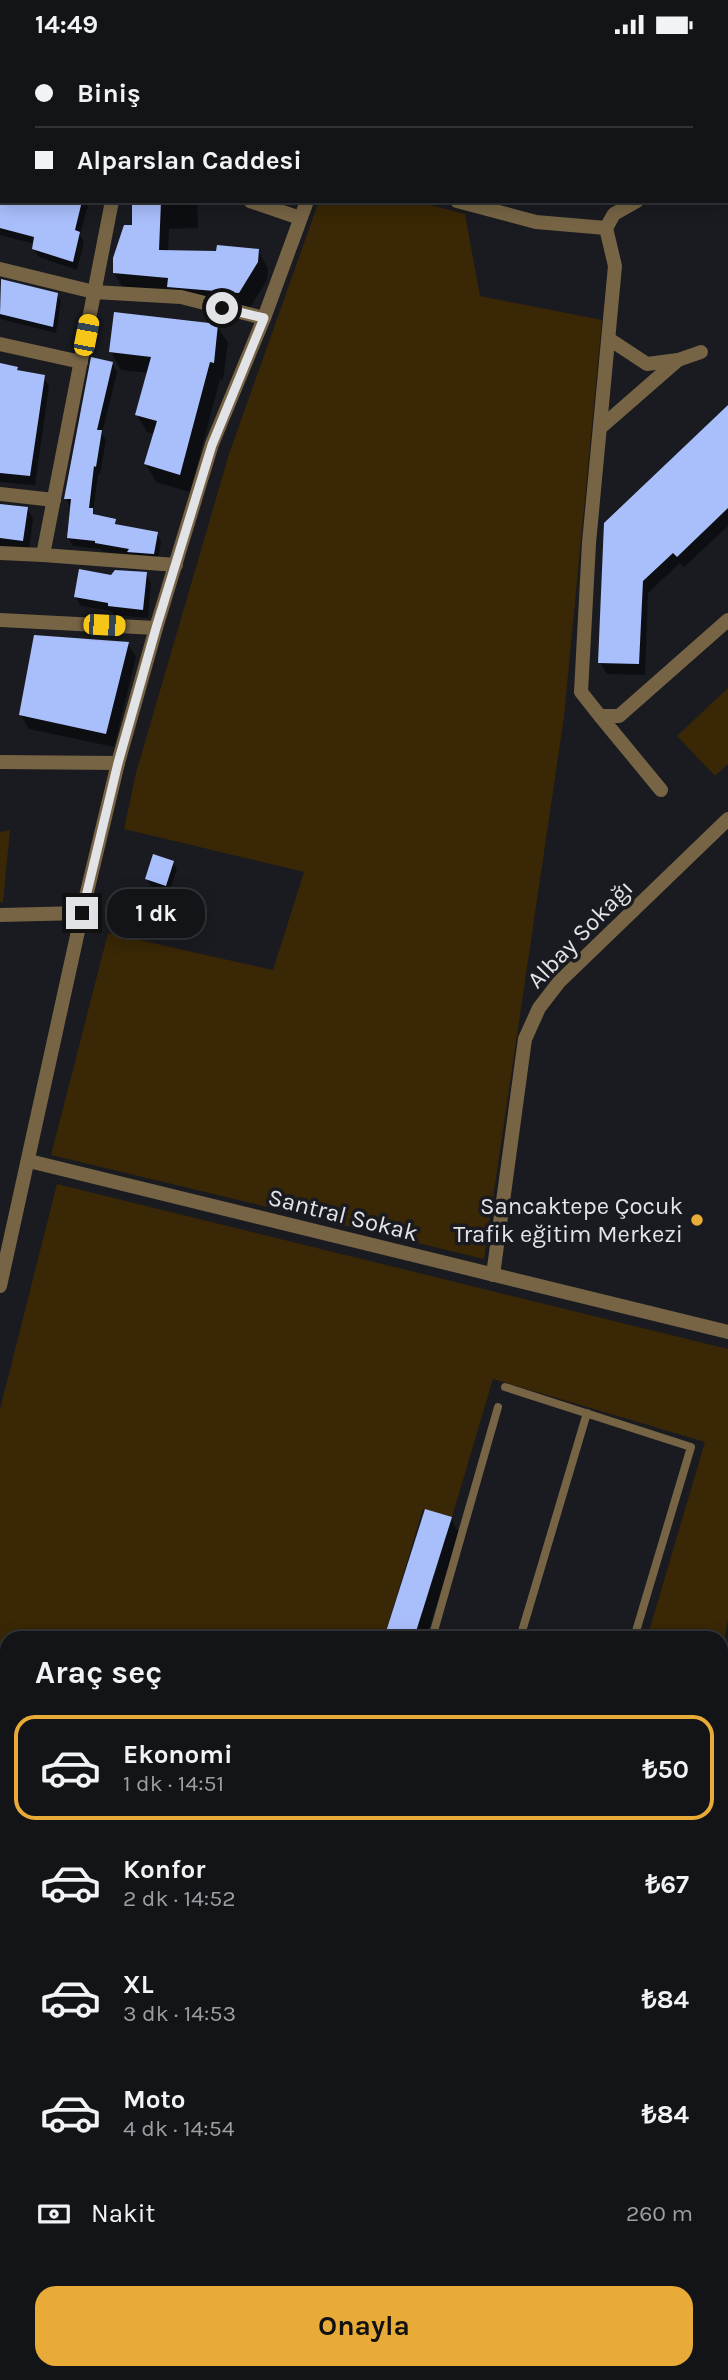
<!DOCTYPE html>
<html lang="tr">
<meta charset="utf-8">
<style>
:root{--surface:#131418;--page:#202125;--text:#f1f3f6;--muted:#9d9ea2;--line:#323337;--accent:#e8ab37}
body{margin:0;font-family:Karla,sans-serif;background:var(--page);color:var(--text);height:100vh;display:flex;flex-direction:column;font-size:26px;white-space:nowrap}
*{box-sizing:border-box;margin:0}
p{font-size:23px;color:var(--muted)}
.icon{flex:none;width:38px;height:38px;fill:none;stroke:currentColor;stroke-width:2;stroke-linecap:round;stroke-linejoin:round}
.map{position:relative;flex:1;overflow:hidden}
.side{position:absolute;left:0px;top:1582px;width:728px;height:749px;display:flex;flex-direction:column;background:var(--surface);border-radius:21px 21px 0 0;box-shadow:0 4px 18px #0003,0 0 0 2px var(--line)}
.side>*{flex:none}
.top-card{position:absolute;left:0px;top:0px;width:728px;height:154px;box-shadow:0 4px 18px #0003,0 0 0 2px var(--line);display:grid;align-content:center;height:154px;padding:0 35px;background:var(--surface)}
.end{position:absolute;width:32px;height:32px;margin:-16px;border:9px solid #e1e3e6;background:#111;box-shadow:0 0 0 4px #111}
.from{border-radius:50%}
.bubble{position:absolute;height:49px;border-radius:21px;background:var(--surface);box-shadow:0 4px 18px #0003,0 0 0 2px var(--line);font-size:23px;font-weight:700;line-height:49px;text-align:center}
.car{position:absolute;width:21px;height:42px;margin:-21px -10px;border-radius:9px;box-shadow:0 0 5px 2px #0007;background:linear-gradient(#f5c518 24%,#345 0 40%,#f5c518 0 76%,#345 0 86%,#f5c518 0)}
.top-card b{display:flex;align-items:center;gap:24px;height:66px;font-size:26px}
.top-card b+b{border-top:2px solid var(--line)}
.top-card i{width:18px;height:18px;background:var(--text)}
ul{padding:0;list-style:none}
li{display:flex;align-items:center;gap:21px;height:105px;margin:0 14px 10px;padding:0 21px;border:4px solid transparent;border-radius:21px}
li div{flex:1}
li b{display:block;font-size:26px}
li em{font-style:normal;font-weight:700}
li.current{border-color:var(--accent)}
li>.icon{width:63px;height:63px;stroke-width:1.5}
h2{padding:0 35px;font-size:32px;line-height:84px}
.pay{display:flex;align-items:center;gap:18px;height:77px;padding:0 35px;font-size:26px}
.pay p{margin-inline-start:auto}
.cta{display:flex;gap:14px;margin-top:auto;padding:14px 35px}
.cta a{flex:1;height:80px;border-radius:21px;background:var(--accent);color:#111;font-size:28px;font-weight:700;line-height:80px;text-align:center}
.status{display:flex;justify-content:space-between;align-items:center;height:49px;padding:0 35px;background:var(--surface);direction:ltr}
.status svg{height:19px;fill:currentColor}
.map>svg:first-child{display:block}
.green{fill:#392705}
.shadow{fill:#0007}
.building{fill:#a9bffc}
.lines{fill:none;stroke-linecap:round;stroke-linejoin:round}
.service{stroke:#766445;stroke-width:8}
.minor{stroke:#766445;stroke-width:14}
.tertiary{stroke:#766445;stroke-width:14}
.route{stroke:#e1e3e6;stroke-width:9}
.poi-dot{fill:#e8ab37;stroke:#191b20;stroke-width:2.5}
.labels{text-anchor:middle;stroke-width:7;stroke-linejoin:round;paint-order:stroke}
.street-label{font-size:24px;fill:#e1e3e6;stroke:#191b20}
.poi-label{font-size:24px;fill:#e1e3e6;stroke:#191b20;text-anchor:end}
</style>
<div class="status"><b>14:49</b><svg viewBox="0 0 49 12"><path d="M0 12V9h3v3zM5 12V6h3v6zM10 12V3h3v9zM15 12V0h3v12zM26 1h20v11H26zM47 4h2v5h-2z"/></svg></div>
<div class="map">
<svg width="728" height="2331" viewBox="0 0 728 2331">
<rect width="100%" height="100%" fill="#191b20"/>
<!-- green -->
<g class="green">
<polygon points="319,152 415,152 465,165 480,247 602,271 564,668 484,1210 51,1106 108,884 273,921 304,823 124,780 136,724 229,405"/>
<polygon points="728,639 728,715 715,727 677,687"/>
<polygon points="10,781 3,853 0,853 0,783"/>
<polygon points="57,1135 728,1300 728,1571 721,1606 721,1589 647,1589 705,1393 493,1330 452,1468 423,1460 384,1589 7,1589 7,2324 106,2324 104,2331 0,2331 0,1360"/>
<polygon points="552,2324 716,2324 716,2331 550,2331"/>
</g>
<!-- shadow -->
<g class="shadow">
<polygon points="0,0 30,0 29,2 2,2 0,89"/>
<polygon points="98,0 376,0 377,2 99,2"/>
<polygon points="617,0 675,0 677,2 616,2"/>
<polygon points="2,144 2,152 89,152 80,186 84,193 77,221 39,208 34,200 35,195 0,186"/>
<polygon points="133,152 197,152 198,179 169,180 168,203 258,202 268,219 267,231 249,260 124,241 114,224 134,178"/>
<polygon points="0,232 57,246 61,252 56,284 0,270"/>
<polygon points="217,277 228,294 223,331 220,330 190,443 156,433 146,415 155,385 147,383 137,366 149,324 121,321 111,303"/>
<polygon points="112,314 117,323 102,385 106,391 100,425 98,425 93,462 96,468 115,472 119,478 157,484 161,493 158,512 101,502 100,500 73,497 68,489 70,458 66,449"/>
<polygon points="0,316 16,320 19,324 43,328 49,337 35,436 0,433"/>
<polygon points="728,359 728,477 684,518 680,514 648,544 645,626 607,625 600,613"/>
<polygon points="0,456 27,459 33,470 29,502 0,498"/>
<polygon points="146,525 151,534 148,569 115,566 112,562 81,557 75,547 112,528"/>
<polygon points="128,595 136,608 114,698 29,680 21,666"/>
<polygon points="173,814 177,820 169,842 151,837 147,830"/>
<polygon points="451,1470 459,1484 426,1589 386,1589"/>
</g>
<!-- building -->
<g class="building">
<polygon points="0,152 82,152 75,181 80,183 73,213 32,200 34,188 0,179"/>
<polygon points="132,152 161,152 159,201 216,202 217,196 259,200 258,213 239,244 167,238 168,229 113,224 113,209 124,176 132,176"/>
<polygon points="1,230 58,244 53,278 0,265"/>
<polygon points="114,263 218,275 214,314 210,313 180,426 144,415 157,372 135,366 151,308 109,303"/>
<polygon points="91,308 113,313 97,381 102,381 96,418 94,417 89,459 93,459 93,465 116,470 115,475 158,483 154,505 127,503 129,500 95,494 95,492 67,489 71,450 64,450"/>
<polygon points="0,314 18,318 17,321 45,326 30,427 0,424"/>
<polygon points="728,356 728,459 677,508 673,504 643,532 639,615 598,614 604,474"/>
<polygon points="0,455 28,458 23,492 0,489"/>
<polygon points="79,520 111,526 115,521 147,523 143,561 108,557 108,554 74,548"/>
<polygon points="34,586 129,593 106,685 19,666"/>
<polygon points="153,805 174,812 166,837 145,830"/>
<polygon points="425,1460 452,1468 414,1589 384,1589"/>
</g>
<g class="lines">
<!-- service -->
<g class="service">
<polyline points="505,1338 691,1398 634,1589"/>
<polyline points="432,1589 498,1358"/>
<polyline points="520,1589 587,1364"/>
<polyline points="334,2331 336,2324"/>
</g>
<!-- minor -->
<g class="minor">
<polyline points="84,0 85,2"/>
<polyline points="146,0 147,2"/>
<polyline points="227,0 229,2"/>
<polyline points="709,0 710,2"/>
<polyline points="48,2 49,0"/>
<polyline points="726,33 728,37"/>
<polyline points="726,99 728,98"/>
<polyline points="0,134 2,129"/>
<polyline points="112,152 43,506 176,516"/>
<polyline points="250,152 300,169"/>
<polyline points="457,152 536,173 606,179 614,165 637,152"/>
<polyline points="606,179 615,217 589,494 581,643 600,667 619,667 728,571"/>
<polyline points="0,220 94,243 181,248 264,269"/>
<polyline points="0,295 81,313"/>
<polyline points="678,311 701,303"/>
<polyline points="600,379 678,311 647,315 609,290"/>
<polyline points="0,445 54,451"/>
<polyline points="0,504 43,506"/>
<polyline points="0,571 156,579"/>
<polyline points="600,667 661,741"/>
<polyline points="0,713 118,714"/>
<polyline points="0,866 82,864"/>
<polyline points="29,1112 728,1283"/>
<polyline points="493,1226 525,990 539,959 559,933 728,770"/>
<polyline points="0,1998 7,1994"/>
<polyline points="114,2331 116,2324"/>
<polyline points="537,2331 539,2324"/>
</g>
<!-- tertiary -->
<g class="tertiary">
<polyline points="393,2 394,0"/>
<polyline points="0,1237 82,864 118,714 156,579 212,395 264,269 307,152"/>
<polyline points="725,2331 728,1951"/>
</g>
</g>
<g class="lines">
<!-- route -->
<polyline class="route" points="82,864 118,714 156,579 212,396 264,269 222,259"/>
</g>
<!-- markers -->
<circle class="poi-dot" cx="697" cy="1171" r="7"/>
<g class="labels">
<!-- street labels -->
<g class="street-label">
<text transform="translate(580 885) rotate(-46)" y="8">Albay Sokağı</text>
<text transform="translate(343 1166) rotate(14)" y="8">Santral Sokak</text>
</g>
<!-- poi labels -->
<g class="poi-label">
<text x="683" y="1165">Sancaktepe Çocuk<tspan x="683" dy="28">Trafik eğitim Merkezi</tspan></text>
</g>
</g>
</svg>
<i class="end from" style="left:222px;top:259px"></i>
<i class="end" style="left:82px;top:864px"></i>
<div class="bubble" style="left:107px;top:840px;width:98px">1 dk</div>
<i class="car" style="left:86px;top:286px;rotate:11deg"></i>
<i class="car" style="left:104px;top:576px;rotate:93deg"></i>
<div class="top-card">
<b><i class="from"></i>Biniş</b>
<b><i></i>Alparslan Caddesi</b>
</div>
<section class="side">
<h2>Araç seç</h2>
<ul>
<li class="current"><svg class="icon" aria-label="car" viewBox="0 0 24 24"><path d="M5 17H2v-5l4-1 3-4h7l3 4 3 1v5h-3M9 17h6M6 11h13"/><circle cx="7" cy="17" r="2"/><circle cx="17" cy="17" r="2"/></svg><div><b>Ekonomi</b><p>1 dk · 14:51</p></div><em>₺50</em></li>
<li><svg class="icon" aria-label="car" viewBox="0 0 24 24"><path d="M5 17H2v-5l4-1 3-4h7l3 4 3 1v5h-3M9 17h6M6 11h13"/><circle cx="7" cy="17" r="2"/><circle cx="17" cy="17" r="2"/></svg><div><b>Konfor</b><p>2 dk · 14:52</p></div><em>₺67</em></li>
<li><svg class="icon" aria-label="car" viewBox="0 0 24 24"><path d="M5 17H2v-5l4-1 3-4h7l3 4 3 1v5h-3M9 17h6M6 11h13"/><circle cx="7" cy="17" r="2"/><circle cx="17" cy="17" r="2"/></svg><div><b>XL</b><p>3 dk · 14:53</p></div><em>₺84</em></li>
<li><svg class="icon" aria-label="car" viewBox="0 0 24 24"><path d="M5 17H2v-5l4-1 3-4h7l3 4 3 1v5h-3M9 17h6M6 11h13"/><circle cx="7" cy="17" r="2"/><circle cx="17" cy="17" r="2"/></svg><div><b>Moto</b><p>4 dk · 14:54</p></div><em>₺84</em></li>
</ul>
<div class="pay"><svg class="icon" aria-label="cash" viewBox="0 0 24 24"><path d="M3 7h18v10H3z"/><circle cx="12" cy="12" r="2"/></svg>Nakit<p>260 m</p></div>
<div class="cta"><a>Onayla</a></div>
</section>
</div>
